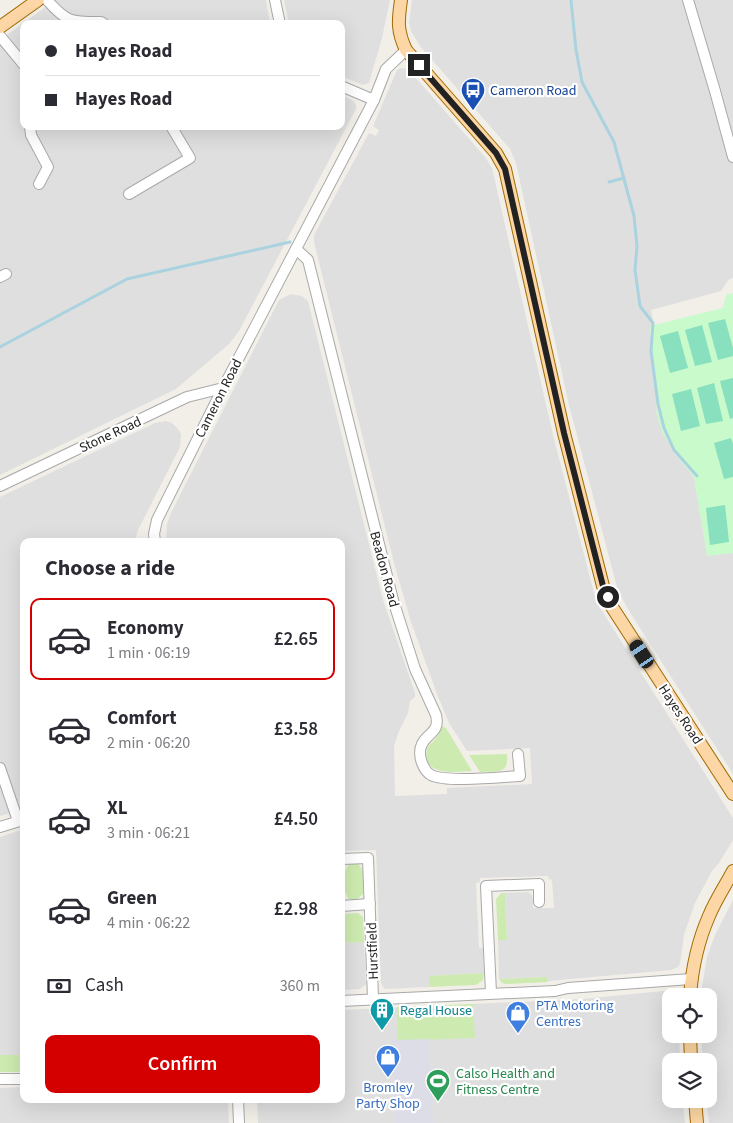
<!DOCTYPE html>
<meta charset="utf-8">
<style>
:root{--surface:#fff;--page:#f7f7f7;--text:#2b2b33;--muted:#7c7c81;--line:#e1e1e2;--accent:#d40000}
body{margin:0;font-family:"Source Sans 3",sans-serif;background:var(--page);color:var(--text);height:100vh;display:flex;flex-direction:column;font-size:19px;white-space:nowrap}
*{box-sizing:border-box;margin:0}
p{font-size:16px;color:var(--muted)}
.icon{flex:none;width:28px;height:28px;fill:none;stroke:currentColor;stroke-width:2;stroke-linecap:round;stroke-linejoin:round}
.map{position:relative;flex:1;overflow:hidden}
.drawer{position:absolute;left:20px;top:538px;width:325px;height:565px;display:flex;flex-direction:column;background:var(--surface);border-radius:10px;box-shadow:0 5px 20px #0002}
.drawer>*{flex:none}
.top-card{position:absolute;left:20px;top:20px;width:325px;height:110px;border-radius:10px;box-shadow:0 5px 20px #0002;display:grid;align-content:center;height:110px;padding:0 25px;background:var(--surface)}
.tools{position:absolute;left:662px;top:988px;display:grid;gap:10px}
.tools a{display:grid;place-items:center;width:55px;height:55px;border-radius:10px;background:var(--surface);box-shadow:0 5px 20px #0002;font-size:25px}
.end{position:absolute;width:22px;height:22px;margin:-11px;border:6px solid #222;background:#fff;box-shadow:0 0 0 2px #fff}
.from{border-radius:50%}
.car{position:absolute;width:15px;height:30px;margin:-15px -8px;border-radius:6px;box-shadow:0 0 4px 1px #0007;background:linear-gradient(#222 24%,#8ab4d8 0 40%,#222 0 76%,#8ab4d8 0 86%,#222 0)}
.top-card b{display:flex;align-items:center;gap:18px;height:48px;font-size:19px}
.top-card b+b{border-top:1px solid var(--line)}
.top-card i{width:12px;height:12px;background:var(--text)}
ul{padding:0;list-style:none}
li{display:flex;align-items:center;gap:15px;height:82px;margin:0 10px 8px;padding:0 15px;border:2px solid transparent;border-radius:10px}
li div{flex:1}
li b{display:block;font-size:19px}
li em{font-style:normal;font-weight:600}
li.active{border-color:var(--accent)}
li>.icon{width:45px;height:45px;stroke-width:1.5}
h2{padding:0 25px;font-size:22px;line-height:60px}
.pay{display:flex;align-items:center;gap:12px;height:55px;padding:0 25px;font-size:19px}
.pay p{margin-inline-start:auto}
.button{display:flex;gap:10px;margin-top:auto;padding:10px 25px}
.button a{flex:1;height:58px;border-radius:10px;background:var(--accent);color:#fff;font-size:20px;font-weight:600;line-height:58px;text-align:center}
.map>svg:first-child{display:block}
.residential{fill:#e0dfdf}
.grass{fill:#cdebb0}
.park{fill:#c8facc}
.pitch{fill:#88e0be}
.plaza{fill:#dddde8}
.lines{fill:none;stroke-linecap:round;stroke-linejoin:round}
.stream{stroke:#aad3df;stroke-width:3}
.minor-casing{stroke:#a9a9a9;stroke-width:12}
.major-casing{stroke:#a06b00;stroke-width:14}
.minor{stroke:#fff;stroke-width:10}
.major{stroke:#fcd6a4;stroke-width:12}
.route{stroke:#222;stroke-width:6}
.labels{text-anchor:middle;stroke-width:4.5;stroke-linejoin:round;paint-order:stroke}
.transit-label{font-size:14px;fill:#164399;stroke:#fff;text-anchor:start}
.street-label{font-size:14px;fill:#222;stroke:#fff}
.shop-label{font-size:14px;fill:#366cbe;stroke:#fff;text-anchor:start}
.culture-label{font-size:14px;fill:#0d838f;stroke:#fff;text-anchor:start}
.leisure-label{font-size:14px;fill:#27864d;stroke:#fff;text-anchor:start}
</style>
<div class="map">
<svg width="733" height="1123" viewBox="0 0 733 1123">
<rect width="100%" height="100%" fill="#f2efe9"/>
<!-- residential -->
<g class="residential">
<polygon points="55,0 266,0 270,24 24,24 24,126 341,126 341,95 352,100 356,104 356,109 239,331 229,344 176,389 0,475 0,40"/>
<polygon points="284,0 390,0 382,38 369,83 363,85 341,76 341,24 289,24"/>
<polygon points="412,0 733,0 733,278 728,280 721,291 651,310 654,326 650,327 657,410 656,410 675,454 694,477 707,555 733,553 733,774 631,614 618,591 569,405 516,163 510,149 420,46 411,31 409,22"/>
<polygon points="401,68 408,69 485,157 492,168 553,435 595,597 600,608 733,818 733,840 719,863 712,871 695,903 684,935 680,964 678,967 671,970 548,981 547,977 499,979 498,940 507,939 505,893 528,892 532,895 533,899 533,908 554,908 552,880 549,879 548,876 480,878 480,882 476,883 479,948 483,948 484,973 430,976 429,987 385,989 383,987 381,983 376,850 341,851 341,541 166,541 166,540 167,524 171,513 279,300 291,294 302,296 308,301 383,600 415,693 415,697 410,701 408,713 399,731 394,746 395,796 447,794 447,788 532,784 530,748 467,751 449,723 437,694 411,622 394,563 314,242 314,235 369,133 376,136 379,130 373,126 397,70"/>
<polygon points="166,421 172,423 178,429 181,434 180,447 138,530 135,541 24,541 24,809 0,816 0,497 155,423"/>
<polygon points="24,829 24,1055 0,1055 0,837"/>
<polygon points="733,900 733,1123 709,1123 706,1099 709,1099 709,1061 703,1061 701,1034 709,1034 709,996 701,996 702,987 707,957 715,935"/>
<polygon points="364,942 366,984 360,989 341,990 341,943"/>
<polygon points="673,990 677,993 678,996 671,996 671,1034 679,1034 680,1061 671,1061 671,1099 682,1099 685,1123 258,1123 257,1099 341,1099 341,1010 582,999"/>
<polygon points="24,1087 24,1099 228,1099 229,1123 0,1123 0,1088"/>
</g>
<!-- grass -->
<g class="grass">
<path d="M441,726l5,2 26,43c-16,1 -51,6 -45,-22 2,-5 7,-7 10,-12 2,-3 3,-8 4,-11z"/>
<path d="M507,754c2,21 -10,17 -27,18l-11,-17z"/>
<path d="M351,863h7l5,8v23l-7,6 -7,-1c-8,-9 -7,-30 2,-36z"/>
<polygon points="501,893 505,893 507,940 498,940 496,899"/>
<polygon points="358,913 363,917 364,942 341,943 341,914"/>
<polygon points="484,973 483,980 476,985 429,987 429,976"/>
<polygon points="547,977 548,982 506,984 502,983 499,979"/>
<polygon points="473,1004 475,1038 398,1041 397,1007"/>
<rect x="0" y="1055" width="24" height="17"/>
</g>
<!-- park -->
<polygon class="park" points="733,293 733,553 707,556 694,477 675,454 662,432 656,411 657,410 650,326 723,308 726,295"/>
<!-- pitch -->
<g class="pitch">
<polygon points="725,319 733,348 733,356 718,360 708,323"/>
<polygon points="702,325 712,362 695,366 685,330"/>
<polygon points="678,331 688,368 670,373 660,336"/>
<polygon points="733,378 733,418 730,419 720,381"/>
<polygon points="714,383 723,421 706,424 697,388"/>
<polygon points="691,389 700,426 681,431 672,394"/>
<polygon points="731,438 733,444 733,477 724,479 714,443"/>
<polygon points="725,505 729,542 710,545 706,508"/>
</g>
<!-- plaza -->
<polygon class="plaza" points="429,1039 433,1123 395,1123 392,1040"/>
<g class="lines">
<!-- stream -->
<g class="stream">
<polyline points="571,0 576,50 582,82 614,142 634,216 637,246 635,270 640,306 653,323 651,351 658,404 664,428 674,450 697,476"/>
<polyline points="609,182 624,178"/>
<polyline points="0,347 127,279 290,242"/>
</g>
<defs>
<g id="minor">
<path d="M47,0c20,23 25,22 54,22l3,2"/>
<polyline points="275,0 280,24"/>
<polyline points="688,0 715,91 733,157"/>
<polyline points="0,36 24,65"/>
<polyline points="341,86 374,100"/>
<polyline points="30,126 31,135 48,167 39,184"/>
<polyline points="129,194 190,158 171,126"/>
<path d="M296,249l12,11 85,340 22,69 21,46c4,18 -8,17 -14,29 -3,6 -2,14 0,19 2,5 5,10 9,12 15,8 70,2 89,1l-2,-22"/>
<polyline points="0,277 6,274"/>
<polyline points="0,486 187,397 223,388"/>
<polyline points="155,541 154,534 157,520 223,388 374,100 386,69 406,50"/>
<polyline points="0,768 18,821"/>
<polyline points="0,827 23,820"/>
<polyline points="341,859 368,858 373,999"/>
<polyline points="341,906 370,904"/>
<polyline points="491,993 486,886 539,884 539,902"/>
<polyline points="341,1001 555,991 568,988 691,979"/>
<polyline points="0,1079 24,1079"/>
<polyline points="238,1099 239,1123"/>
</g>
<g id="major">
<path d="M401,0c-3,21 -4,31 5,50l90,103 9,16 59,264 39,153 9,21 121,187"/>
<polyline points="0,27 38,0"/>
<path d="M690,996c2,-27 8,-55 19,-80 6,-15 16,-30 24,-45"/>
<polyline points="690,1034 691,1061"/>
<polyline points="695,1099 697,1123"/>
</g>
</defs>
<!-- minor casing -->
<use href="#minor" class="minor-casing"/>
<!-- major casing -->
<use href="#major" class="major-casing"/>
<!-- minor -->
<use href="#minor" class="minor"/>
<!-- major -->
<use href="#major" class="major"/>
</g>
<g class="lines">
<!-- route -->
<polyline class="route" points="419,65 496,153 505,169 564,433 603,586 608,597"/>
</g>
<!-- icons -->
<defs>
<symbol id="bus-pin" viewBox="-11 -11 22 30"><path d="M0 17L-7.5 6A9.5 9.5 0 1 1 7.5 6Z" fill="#1a4fb4" stroke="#fff"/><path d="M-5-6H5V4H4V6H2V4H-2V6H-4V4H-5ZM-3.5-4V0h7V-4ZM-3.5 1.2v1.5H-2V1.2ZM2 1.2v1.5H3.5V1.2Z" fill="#fff"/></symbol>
<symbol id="building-pin" viewBox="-11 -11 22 30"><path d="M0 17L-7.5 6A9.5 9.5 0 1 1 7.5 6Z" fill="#0f9aa8" stroke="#fff"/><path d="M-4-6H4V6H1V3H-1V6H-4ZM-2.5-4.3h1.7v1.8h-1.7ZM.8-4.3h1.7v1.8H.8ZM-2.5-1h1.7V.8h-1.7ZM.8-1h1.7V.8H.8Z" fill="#fff"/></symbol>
<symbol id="shop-pin" viewBox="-11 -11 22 30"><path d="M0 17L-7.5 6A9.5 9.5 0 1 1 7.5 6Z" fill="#3f7fe0" stroke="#fff"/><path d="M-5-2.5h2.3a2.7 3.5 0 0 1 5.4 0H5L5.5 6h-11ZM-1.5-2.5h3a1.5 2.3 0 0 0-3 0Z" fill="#fff"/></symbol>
<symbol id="stadium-pin" viewBox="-11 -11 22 30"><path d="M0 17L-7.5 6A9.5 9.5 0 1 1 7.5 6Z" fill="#2e9e5b" stroke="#fff"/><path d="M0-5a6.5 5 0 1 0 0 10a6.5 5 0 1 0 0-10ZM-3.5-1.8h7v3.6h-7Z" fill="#fff"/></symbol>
</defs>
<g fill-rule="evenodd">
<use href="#bus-pin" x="459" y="76" width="28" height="38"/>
<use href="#building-pin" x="368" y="996" width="28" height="38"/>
<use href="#shop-pin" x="504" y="999" width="28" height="38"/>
<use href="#shop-pin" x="374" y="1043" width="28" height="38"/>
<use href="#stadium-pin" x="424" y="1067" width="28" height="38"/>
</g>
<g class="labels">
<!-- transit labels -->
<g class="transit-label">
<text x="490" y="95">Cameron Road</text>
</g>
<!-- street labels -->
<g class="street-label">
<text transform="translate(218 398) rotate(-63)" y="5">Cameron Road</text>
<text transform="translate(110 434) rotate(-25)" y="5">Stone Road</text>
<text transform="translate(385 569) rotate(75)" y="5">Beadon Road</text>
<text transform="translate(681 714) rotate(57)" y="5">Hayes Road</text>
<text transform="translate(372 951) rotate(-92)" y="5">Hurstfield</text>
</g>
<!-- shop labels -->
<g class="shop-label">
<text x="536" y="1010">PTA Motoring<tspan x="536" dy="16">Centres</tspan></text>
<text x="388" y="1092" text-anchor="middle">Bromley<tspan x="388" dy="16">Party Shop</tspan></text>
</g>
<!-- culture labels -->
<g class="culture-label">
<text x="400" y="1015">Regal House</text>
</g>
<!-- leisure labels -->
<g class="leisure-label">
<text x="456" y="1078">Calso Health and<tspan x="456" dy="16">Fitness Centre</tspan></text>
</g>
</g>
</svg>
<div class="tools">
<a><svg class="icon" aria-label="locate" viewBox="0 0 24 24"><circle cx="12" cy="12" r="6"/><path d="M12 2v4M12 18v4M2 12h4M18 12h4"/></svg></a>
<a><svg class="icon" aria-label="layers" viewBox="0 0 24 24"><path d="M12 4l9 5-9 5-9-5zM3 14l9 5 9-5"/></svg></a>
</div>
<i class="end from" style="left:608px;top:597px"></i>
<i class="end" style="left:419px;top:65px"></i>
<i class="car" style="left:642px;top:654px;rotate:327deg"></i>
<div class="top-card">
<b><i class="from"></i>Hayes Road</b>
<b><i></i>Hayes Road</b>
</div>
<section class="drawer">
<h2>Choose a ride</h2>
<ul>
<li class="active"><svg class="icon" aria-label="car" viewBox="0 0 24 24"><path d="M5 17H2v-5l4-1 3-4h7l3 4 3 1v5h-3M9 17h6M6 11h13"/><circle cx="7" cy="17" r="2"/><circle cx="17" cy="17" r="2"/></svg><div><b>Economy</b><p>1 min · 06:19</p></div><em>£2.65</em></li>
<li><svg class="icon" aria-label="car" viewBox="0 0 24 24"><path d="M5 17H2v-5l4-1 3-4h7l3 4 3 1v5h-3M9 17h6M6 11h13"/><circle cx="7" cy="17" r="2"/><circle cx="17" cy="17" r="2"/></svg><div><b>Comfort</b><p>2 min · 06:20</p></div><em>£3.58</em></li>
<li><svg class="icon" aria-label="car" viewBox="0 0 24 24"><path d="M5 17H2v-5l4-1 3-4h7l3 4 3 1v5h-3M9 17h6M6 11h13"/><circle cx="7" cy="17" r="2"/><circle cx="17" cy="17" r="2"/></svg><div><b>XL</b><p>3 min · 06:21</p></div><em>£4.50</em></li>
<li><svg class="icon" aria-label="car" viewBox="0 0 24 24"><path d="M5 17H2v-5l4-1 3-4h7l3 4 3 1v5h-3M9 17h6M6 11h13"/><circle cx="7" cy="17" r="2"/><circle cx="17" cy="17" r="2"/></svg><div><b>Green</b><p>4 min · 06:22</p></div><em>£2.98</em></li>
</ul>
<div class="pay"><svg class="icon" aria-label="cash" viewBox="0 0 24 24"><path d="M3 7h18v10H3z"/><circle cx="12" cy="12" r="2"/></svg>Cash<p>360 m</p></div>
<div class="button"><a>Confirm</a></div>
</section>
</div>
